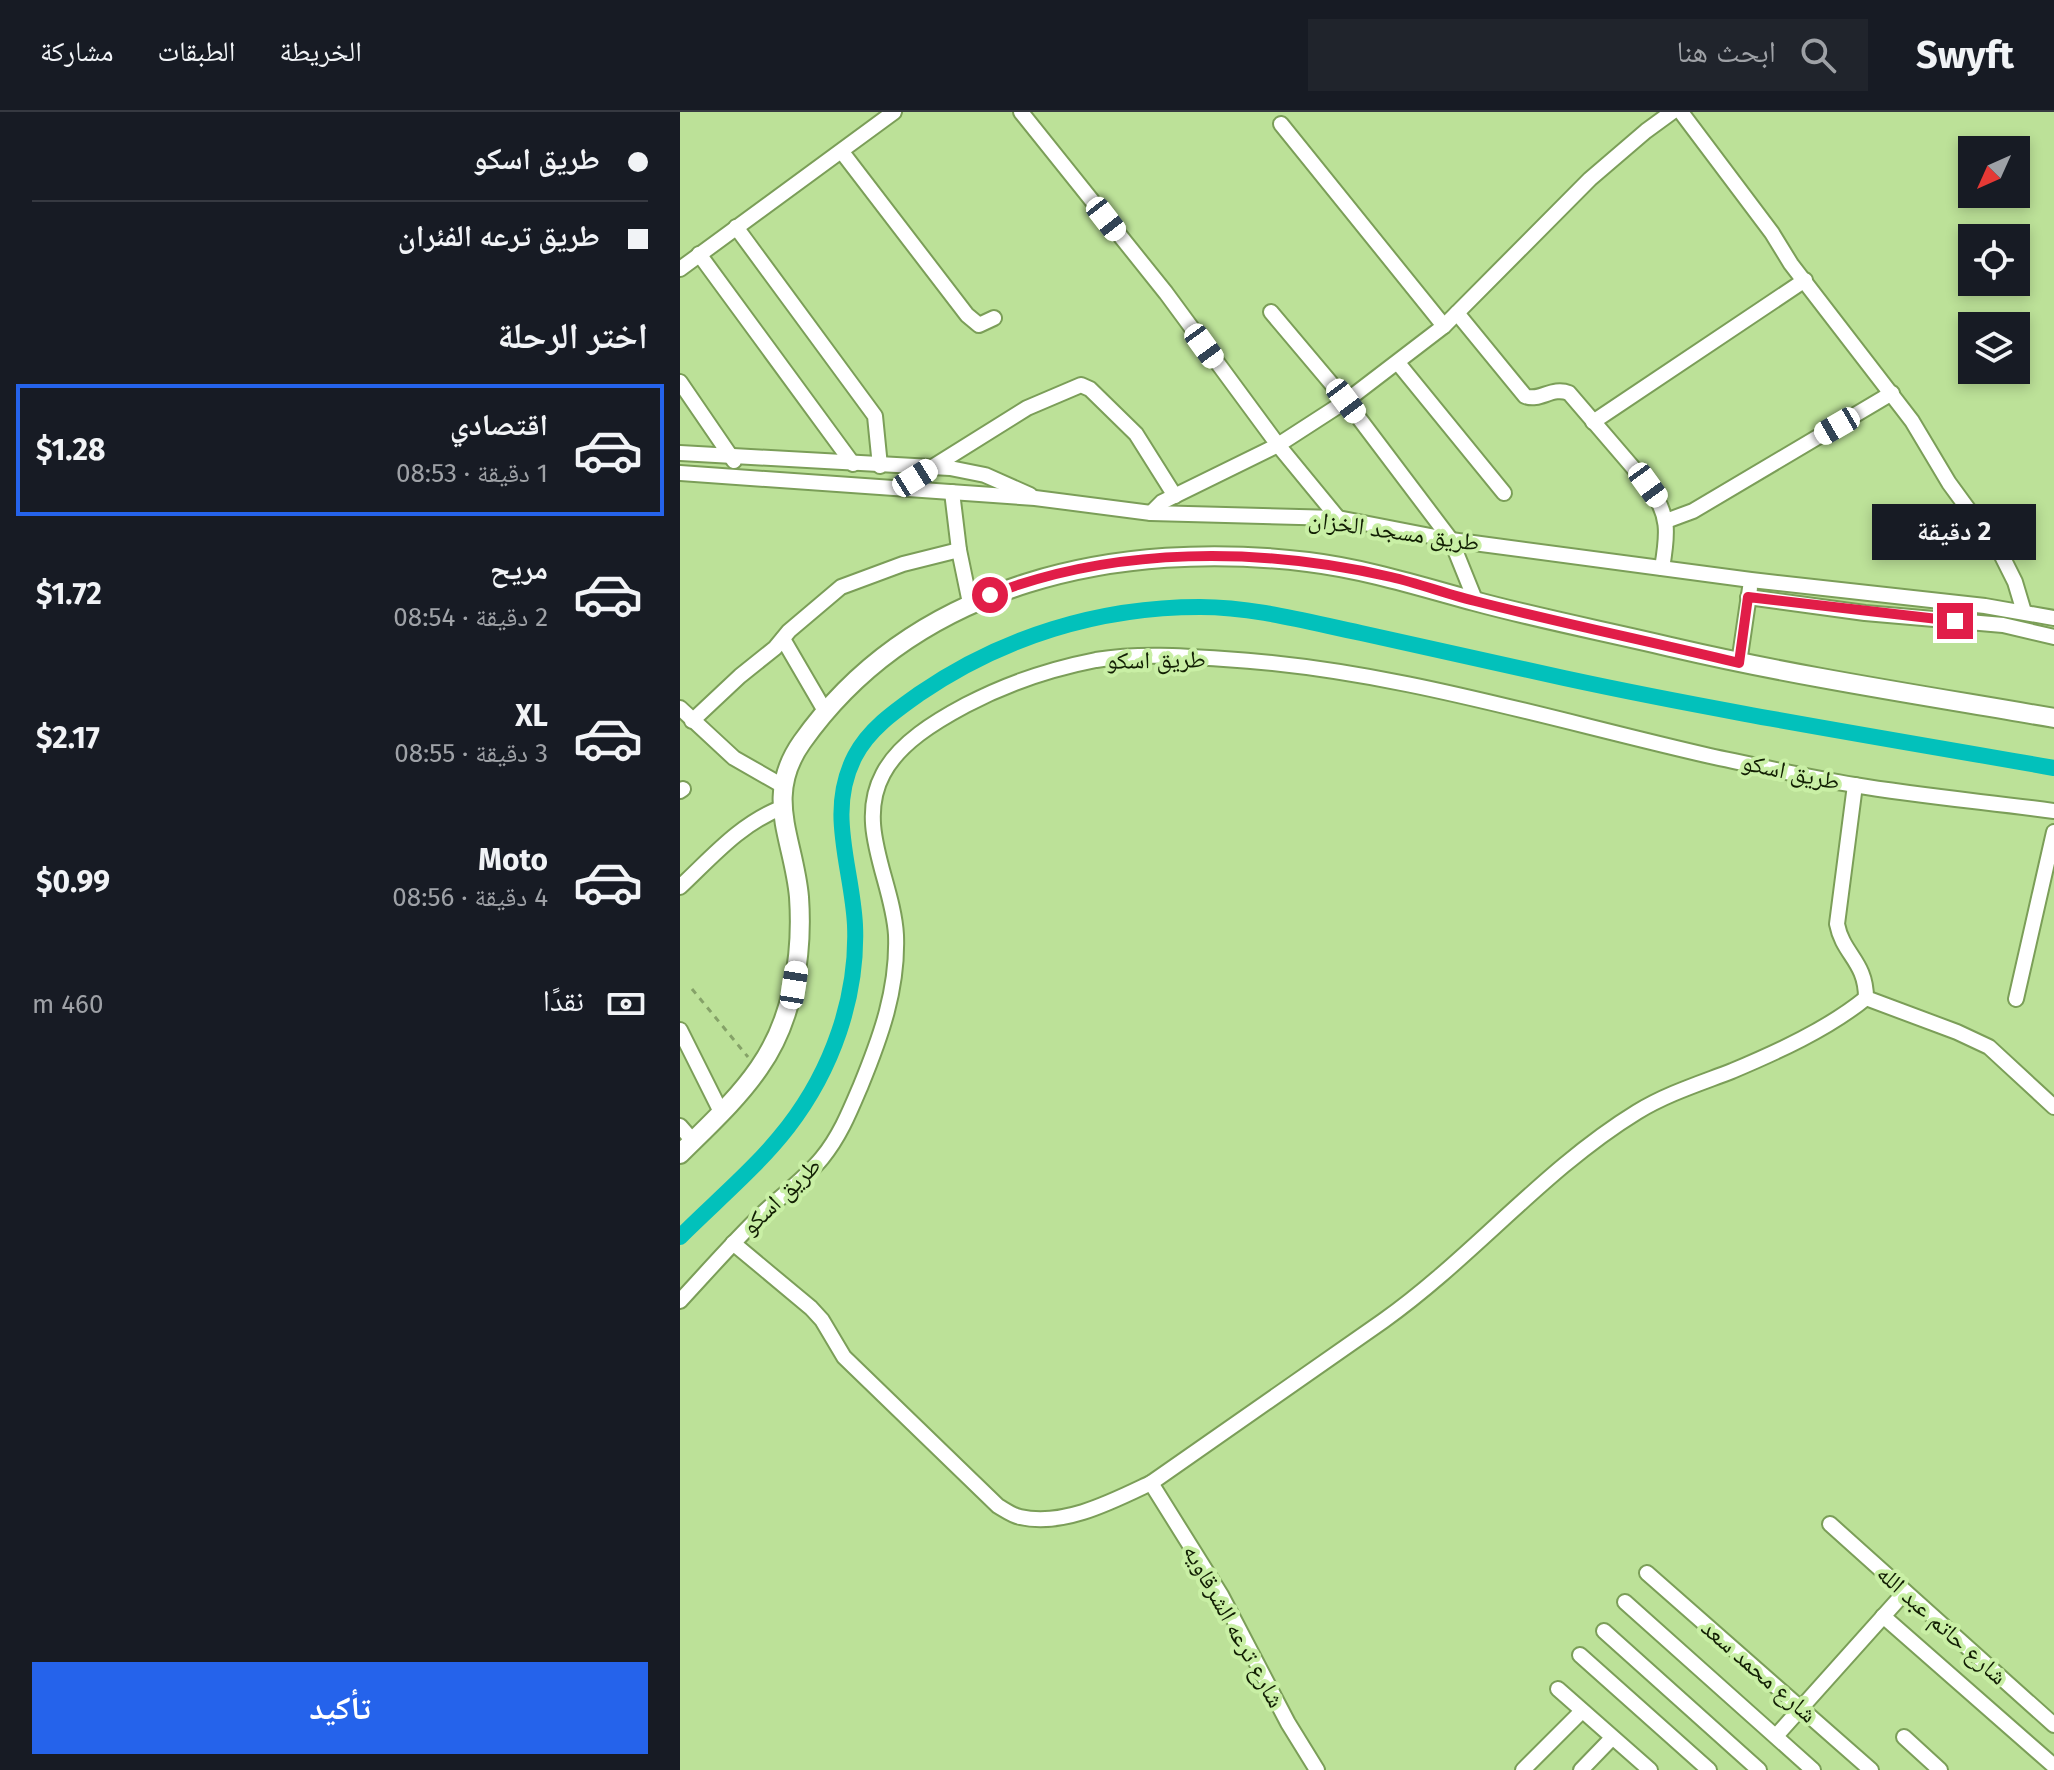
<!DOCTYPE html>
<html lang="ar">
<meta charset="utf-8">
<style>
:root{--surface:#171b24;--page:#20242c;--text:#f1f3f6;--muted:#9ea1a6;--line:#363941;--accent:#2563eb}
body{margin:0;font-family:"Fira Sans","Noto Naskh Arabic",sans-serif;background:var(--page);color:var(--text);direction:rtl;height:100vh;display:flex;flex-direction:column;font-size:30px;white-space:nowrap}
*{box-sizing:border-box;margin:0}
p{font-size:26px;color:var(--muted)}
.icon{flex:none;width:44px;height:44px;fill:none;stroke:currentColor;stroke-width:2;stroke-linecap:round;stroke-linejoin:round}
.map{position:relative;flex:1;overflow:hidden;direction:ltr}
.panel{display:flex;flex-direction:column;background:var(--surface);width:680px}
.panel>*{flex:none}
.banner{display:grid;align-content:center;height:176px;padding:0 32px;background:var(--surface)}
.needle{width:52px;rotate:225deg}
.fabs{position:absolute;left:1278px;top:24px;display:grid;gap:16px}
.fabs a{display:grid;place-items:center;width:72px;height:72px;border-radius:0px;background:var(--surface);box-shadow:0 4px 12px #0003;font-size:40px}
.end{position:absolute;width:36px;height:36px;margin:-18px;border:10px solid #e11d48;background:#fff;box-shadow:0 0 0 4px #fff}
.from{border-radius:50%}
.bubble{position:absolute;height:56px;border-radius:0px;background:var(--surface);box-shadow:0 4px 12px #0003;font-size:26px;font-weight:700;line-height:56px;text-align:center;direction:rtl}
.car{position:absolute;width:24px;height:48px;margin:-24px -12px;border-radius:10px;box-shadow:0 0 6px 2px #0007;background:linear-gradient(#fff 24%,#345 0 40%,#fff 0 76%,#345 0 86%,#fff 0)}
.banner b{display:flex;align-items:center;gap:28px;height:76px;font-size:30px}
.banner b+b{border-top:2px solid var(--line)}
.banner i{width:20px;height:20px;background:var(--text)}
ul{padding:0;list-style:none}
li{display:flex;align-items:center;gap:24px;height:132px;margin:0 16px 12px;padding:0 16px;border:4px solid transparent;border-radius:0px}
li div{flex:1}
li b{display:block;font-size:30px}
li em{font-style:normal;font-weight:700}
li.selected{border-color:var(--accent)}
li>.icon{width:72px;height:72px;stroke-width:1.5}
h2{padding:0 32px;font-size:36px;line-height:96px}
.pay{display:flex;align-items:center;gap:20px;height:88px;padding:0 32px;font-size:30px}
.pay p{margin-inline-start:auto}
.action{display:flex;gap:16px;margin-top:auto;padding:16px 32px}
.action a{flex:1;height:92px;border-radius:0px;background:var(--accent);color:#fff;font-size:32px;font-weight:700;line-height:92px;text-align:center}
header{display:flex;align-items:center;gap:48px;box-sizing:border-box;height:112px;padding:0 40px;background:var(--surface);border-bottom:2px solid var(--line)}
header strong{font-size:38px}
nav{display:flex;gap:44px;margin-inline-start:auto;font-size:28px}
.search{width:560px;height:72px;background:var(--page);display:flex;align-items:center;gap:20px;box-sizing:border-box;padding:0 28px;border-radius:0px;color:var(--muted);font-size:30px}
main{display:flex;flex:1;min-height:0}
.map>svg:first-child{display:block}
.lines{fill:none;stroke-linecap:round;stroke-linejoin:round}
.canal{stroke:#02c1bb;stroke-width:16}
.minor-casing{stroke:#7b9e58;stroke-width:18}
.tertiary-casing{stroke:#7b9e58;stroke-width:22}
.path{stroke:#85a268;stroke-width:3;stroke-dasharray:6 6;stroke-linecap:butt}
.minor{stroke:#fff;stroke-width:14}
.tertiary{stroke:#fff;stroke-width:18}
.route{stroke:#e11d48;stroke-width:10}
.labels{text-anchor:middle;stroke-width:8;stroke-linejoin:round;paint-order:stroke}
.street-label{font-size:24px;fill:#111e03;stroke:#c9efa5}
</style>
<header>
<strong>Swyft</strong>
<div class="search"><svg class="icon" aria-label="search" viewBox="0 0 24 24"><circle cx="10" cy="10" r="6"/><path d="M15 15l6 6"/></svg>ابحث هنا</div>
<nav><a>الخريطة</a><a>الطبقات</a><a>مشاركة</a></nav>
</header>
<main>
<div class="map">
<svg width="1374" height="1658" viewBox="0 0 1374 1658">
<rect width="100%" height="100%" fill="#bce198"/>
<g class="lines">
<!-- canal -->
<path class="canal" d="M0,1125c36,-36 77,-70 108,-110 44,-57 70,-130 67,-202 -3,-59 -29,-113 0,-169 14,-27 40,-45 64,-62 83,-57 180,-87 281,-87 55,0 108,15 161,26 67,15 135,30 203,45 162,35 327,61 490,90"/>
<defs>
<g id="minor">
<polyline points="341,0 486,181 598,333 482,390 471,401"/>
<polyline points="1001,0 1092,121 1111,152 1232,309 1269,371 1321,442 1335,470 1344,500"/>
<polyline points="601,12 764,214"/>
<polyline points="162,40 287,203 299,213 314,206"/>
<polyline points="56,115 195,304 200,354"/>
<polyline points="19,142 173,352"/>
<polyline points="0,157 214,0"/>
<polyline points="591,200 666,289 771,428 796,490"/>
<path d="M777,201l68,83c15,6 27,-10 44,-3l79,92c22,30 20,48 14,83"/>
<polyline points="718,251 824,381"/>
<polyline points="0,270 54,349"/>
<polyline points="913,310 1125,168"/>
<polyline points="0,341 270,356 305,363 350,383"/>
<polyline points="0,361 355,386 471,401 658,406 771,428 1071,468 1305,494 1374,506"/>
<polyline points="219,376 347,296 401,273 410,277 456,322 495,384"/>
<polyline points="272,380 279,438 290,491"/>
<polyline points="658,406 598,333 666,289 764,214 910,67 966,19 992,0"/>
<polyline points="986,409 1013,399 1212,281"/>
<polyline points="1068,485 1185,501 1323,513 1374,525"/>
<polyline points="103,527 145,599"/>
<polyline points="1059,551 1070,476"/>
<polyline points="0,596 54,646 103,674"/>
<polyline points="12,609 60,564 95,536 109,519 161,475 223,452 279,438"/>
<path d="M1175,673l-18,139c6,31 29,37 29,74"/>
<polyline points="0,679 3,677"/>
<path d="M0,775c32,-30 60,-63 101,-79"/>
<polyline points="1186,886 1277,920 1309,935 1374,995"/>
<polyline points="1336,887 1374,720"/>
<polyline points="0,918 41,1000"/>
<polyline points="0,1014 13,1029"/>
<path d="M53,1131l78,65 11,12 22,37 154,149c7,4 15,10 22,11 44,10 93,-16 131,-34l232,-162c90,-64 161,-152 254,-209 29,-18 64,-29 95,-41 45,-19 96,-42 134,-73"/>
<path d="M0,1189c27,-29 53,-59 82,-87 20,-19 43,-35 60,-56 18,-22 28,-47 39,-73 20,-49 37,-96 35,-150 -3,-54 -41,-109 -13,-161 16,-31 53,-53 83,-69 42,-22 84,-36 130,-45 42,-7 86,-4 128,-1 167,10 324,60 486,97 47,10 96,21 144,29 66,11 133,17 200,26"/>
<polyline points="471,1371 541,1483 608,1611 637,1658"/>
<polyline points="1150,1412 1374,1613"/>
<polyline points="967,1461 1191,1658"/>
<polyline points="945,1490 1133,1658"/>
<polyline points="1203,1504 1374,1654"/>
<polyline points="924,1519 1079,1658"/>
<polyline points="900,1543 1029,1658"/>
<polyline points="878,1577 970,1658"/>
<polyline points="1096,1624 1225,1480"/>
<polyline points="1224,1625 1260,1658"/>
<polyline points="843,1658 902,1599"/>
<polyline points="901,1658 932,1626"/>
</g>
<path id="tertiary" d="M0,1042c27,-27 57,-54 79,-86 34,-48 44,-113 40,-171 -5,-58 -36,-100 3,-155 114,-161 319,-203 506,-180 57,7 111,24 166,39 66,18 134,31 201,47 125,29 252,48 379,70"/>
</defs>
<!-- minor casing -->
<use href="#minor" class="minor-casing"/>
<!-- tertiary casing -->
<use href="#tertiary" class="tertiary-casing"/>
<!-- path -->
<polyline class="path" points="12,877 68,945"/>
<!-- minor -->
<use href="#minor" class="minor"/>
<!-- tertiary -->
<use href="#tertiary" class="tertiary"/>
</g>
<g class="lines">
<!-- route -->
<path class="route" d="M310,483c125,-49 271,-48 401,-18 30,7 58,18 88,25 86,22 174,40 260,61l9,-66 207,24"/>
</g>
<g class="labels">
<!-- street labels -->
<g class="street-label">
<text transform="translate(714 419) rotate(8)" y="8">طريق مسجد الخزان</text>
<text transform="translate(476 548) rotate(-1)" y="8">طريق اسكو</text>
<text transform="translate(1111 660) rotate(12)" y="8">طريق اسكو</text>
<text transform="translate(101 1084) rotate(-44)" y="8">طريق اسكو</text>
<text transform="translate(1262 1513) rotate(42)" y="8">شارع حاتم عبد الله</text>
<text transform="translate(554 1514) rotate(61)" y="8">شارع ترعه الشرقاويه</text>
<text transform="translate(1079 1559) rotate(41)" y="8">شارع محمد سعد</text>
</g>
</g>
</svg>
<div class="fabs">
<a><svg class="needle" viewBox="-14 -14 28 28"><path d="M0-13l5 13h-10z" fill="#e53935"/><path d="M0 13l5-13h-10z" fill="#9ea1a6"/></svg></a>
<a><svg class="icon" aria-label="locate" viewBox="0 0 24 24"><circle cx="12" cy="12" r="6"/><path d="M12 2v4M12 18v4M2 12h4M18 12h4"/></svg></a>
<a><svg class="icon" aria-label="layers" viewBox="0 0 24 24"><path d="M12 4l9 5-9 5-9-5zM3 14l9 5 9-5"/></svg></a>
</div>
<i class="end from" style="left:310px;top:483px"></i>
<i class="end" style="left:1275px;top:509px"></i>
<div class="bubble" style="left:1192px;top:392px;width:164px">2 دقيقة</div>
<i class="car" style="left:426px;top:107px;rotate:142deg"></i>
<i class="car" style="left:524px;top:234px;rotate:144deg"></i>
<i class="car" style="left:666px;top:289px;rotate:143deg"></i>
<i class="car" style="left:1157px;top:314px;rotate:240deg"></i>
<i class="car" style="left:235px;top:366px;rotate:58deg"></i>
<i class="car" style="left:968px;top:373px;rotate:144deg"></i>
<i class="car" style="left:114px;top:873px;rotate:9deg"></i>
</div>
<section class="panel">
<div class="banner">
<b><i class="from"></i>طريق اسكو</b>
<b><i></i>طريق ترعه الفئران</b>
</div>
<h2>اختر الرحلة</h2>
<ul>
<li class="selected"><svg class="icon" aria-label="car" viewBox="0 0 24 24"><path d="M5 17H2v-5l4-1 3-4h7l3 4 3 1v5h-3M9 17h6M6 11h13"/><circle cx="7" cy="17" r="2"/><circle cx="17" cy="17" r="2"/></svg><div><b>اقتصادي</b><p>1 دقيقة · 08:53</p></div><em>$1.28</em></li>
<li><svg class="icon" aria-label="car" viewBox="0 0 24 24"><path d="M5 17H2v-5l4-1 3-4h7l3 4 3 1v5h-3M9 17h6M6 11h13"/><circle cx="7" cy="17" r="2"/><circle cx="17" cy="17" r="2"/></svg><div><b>مريح</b><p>2 دقيقة · 08:54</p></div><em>$1.72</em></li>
<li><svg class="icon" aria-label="car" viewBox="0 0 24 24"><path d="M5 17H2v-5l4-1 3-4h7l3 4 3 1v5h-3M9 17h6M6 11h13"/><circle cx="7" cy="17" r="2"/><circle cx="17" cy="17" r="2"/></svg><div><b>XL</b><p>3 دقيقة · 08:55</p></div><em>$2.17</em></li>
<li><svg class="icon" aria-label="car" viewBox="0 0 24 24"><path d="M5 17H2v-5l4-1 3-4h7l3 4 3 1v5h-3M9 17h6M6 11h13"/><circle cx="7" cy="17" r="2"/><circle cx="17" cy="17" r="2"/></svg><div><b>Moto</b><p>4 دقيقة · 08:56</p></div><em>$0.99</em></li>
</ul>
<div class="pay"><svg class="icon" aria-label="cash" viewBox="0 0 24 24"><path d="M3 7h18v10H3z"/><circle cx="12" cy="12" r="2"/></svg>نقدًا<p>460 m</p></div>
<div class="action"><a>تأكيد</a></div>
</section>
</main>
